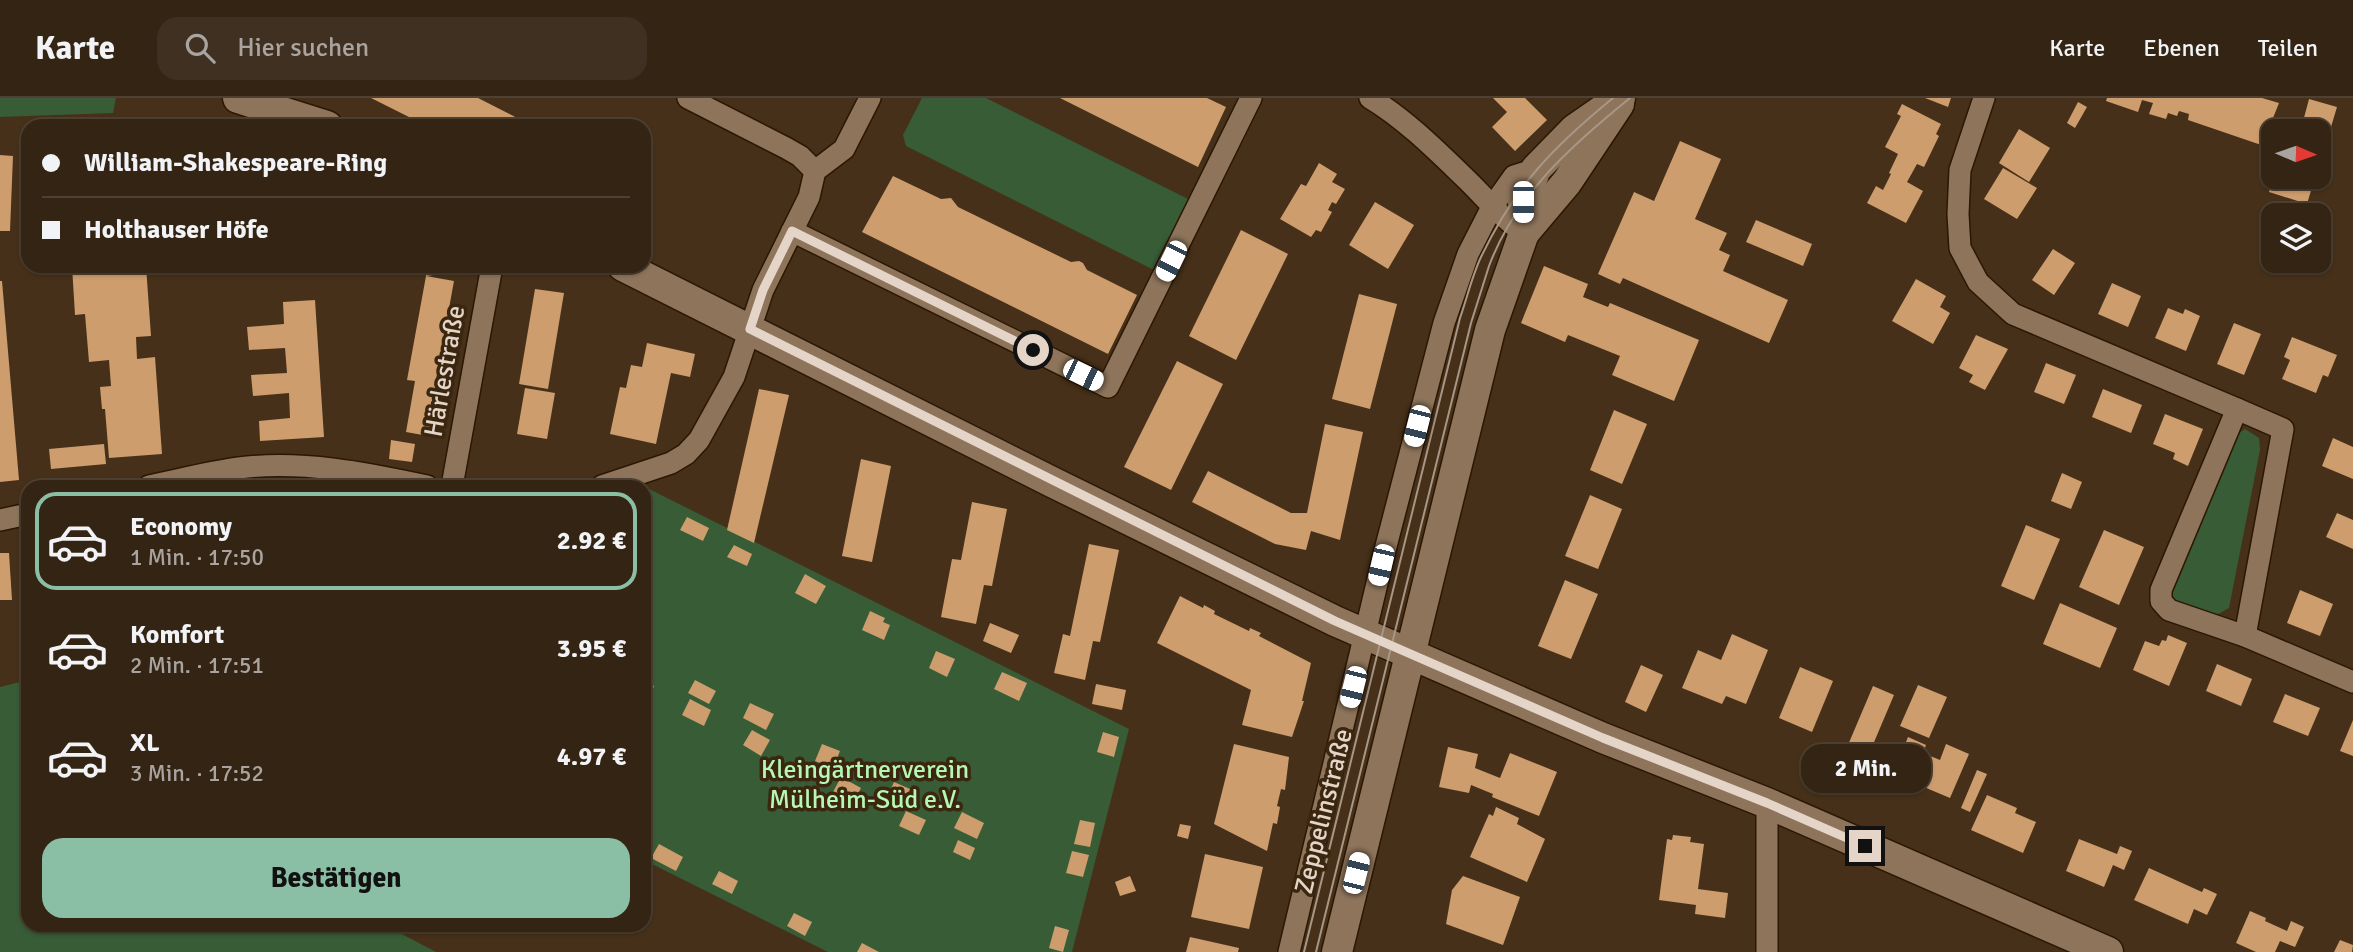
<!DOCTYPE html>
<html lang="de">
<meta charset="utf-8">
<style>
:root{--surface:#342413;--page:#3f3021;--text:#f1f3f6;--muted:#a9a4a0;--line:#4e4133;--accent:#8abfa5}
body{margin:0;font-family:Signika,sans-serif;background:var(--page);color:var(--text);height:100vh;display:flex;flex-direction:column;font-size:26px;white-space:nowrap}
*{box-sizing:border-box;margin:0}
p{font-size:23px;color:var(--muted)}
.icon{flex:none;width:38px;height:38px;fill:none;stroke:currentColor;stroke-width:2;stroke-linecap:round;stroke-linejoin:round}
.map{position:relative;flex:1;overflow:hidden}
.details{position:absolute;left:21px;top:382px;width:630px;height:452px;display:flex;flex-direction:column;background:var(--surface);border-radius:21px;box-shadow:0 2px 5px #0004,0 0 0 2px var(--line)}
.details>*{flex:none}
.hud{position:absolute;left:21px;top:21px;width:630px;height:154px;border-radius:21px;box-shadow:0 2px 5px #0004,0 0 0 2px var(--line);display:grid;align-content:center;height:154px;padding:0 21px;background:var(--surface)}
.needle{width:46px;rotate:92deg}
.controls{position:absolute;left:2261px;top:21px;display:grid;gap:14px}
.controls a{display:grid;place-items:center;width:70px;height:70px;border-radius:14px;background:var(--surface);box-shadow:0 2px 5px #0004,0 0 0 2px var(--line);font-size:35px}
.end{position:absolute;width:32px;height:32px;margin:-16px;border:9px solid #e4d5c8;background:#111;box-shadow:0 0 0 4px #111}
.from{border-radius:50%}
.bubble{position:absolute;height:49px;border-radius:21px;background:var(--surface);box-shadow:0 2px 5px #0004,0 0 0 2px var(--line);font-size:23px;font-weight:700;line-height:49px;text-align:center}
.car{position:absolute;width:21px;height:42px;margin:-21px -10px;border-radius:9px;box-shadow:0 0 5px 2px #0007;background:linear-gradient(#fff 24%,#345 0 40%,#fff 0 76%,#345 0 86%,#fff 0)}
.hud b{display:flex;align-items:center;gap:24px;height:66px;font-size:26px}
.hud b+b{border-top:2px solid var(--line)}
.hud i{width:18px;height:18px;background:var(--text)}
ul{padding:12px 0 0;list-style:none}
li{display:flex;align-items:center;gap:21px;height:98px;margin:0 14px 10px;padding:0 7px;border:4px solid transparent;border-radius:21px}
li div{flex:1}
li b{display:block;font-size:26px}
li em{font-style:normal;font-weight:700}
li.current{border-color:var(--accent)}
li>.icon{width:63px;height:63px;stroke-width:1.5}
.primary-button{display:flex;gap:14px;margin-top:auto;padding:14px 21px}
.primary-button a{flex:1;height:80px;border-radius:21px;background:var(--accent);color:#111;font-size:28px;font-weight:700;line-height:80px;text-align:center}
header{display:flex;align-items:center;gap:42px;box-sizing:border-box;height:98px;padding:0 35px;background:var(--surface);border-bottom:2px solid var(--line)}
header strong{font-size:33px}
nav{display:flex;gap:38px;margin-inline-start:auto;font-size:24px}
.search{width:490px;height:63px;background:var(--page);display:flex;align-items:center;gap:18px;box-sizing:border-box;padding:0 24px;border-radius:21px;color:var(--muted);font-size:26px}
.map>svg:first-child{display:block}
.green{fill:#375c36}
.building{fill:#cd9d6e}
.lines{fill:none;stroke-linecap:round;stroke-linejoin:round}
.street-casing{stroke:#2c1702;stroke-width:24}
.secondary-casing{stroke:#2c1702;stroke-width:33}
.street{stroke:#8d745b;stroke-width:21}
.secondary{stroke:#8d745b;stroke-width:30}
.tram{stroke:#a89786;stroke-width:2}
.route{stroke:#e4d5c8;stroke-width:9}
.labels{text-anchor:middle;stroke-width:7;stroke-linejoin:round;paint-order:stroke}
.street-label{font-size:26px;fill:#e4d5c8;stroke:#3b260f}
.park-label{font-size:26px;fill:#b5f8b3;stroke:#3b260f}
</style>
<header>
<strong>Karte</strong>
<div class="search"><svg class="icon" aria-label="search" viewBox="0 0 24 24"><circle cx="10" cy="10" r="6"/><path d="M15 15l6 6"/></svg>Hier suchen</div>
<nav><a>Karte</a><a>Ebenen</a><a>Teilen</a></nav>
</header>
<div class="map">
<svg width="2353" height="854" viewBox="0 0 2353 854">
<rect width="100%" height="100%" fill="#463019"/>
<!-- green -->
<g class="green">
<polygon points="0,0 116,0 113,15 0,19"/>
<polygon points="922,0 986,0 1190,102 1154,172 906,48 903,37"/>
<polygon points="2245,331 2259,340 2260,352 2229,510 2213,519 2188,512 2174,502 2170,486 2233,339"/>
<polygon points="647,390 1129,631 1072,854 828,854 644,762 644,391"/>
<polygon points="28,582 28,826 383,826 436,854 0,854 0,589"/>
</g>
<!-- building -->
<g class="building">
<polygon points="371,0 478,0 533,28 427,28"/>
<polygon points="1060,0 1207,0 1226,9 1198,69"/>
<polygon points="1493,0 1525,0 1547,22 1515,53 1492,29 1507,14"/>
<polygon points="1925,0 1951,0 1948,9"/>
<polygon points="2107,0 2262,0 2279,5 2273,20 2279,22 2275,33 2273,33 2270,50 2188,22 2189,16 2179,13 2177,18 2168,15 2166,21 2149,16 2153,5 2142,2 2138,14 2106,3"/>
<polygon points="2309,1 2337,9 2319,69 2319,33 2301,31"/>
<polygon points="2078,4 2087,9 2075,30 2067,25"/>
<polygon points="1902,6 1941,26 1936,36 1939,38 1924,69 1917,66 1907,84 1923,93 1906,125 1867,105 1876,88 1883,92 1891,76 1889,75 1898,56 1885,49 1901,18 1897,16"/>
<polygon points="2019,31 2050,50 2029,84 1999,65"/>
<polygon points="1680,43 1721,61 1695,121 1727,135 1719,152 1730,157 1723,173 1788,202 1769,245 1623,180 1620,186 1598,176 1634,94 1654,103"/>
<polygon points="0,57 13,58 10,133 0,133"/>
<polygon points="1319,65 1337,76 1332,84 1345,91 1336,106 1332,104 1328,112 1332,114 1321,134 1316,132 1311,139 1280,121 1301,86 1306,88"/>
<polygon points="2003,70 2037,90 2017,121 1984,101"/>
<polygon points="893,78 941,101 951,100 958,109 1071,164 1079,163 1083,165 1087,172 1137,197 1108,256 862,134"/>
<polygon points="2274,79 2290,79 2313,86 2307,106 2269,94"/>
<polygon points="1375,104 1414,127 1388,171 1349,147"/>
<polygon points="1756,122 1812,146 1803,168 1746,144"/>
<polygon points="1241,132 1288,156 1236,262 1189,238"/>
<polygon points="2053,151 2075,165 2054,197 2032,182"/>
<polygon points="72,168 146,168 151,238 136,239 137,261 155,259 162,356 109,360 105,311 102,311 100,289 111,288 109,262 89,264 85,216 75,217"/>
<polygon points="425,168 461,168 462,173 426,178 454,183 435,287 442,288 434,339 406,334 415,283 407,282 426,178"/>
<polygon points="1544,168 1588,186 1583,199 1608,209 1610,205 1699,242 1674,303 1612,277 1620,258 1568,237 1565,244 1521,225"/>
<polygon points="1916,181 1946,198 1940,209 1950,215 1933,246 1892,223"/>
<polygon points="0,183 2,183 19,382 0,384"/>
<polygon points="2112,185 2141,198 2128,229 2098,216"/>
<polygon points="535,191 564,195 548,291 519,286"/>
<polygon points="1359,196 1397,206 1370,311 1332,301"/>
<polygon points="315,202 324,339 260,343 259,323 290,320 289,295 253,298 251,277 287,275 285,250 249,252 247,229 284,226 283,204"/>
<polygon points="2168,210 2183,216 2185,211 2200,218 2186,253 2155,240"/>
<polygon points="2234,225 2261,236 2244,277 2217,266"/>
<polygon points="1976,237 2008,251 1985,292 1969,284 1973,277 1959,270"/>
<polygon points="2292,239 2337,257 2328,279 2323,277 2316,295 2282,281 2290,262 2284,259"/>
<polygon points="647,245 695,256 690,279 671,275 656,346 610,336 620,289 626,290 631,267 642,269"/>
<polygon points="1177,263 1223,286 1171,392 1124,369"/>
<polygon points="2046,265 2076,277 2064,306 2034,294"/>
<polygon points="525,290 555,295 547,341 517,336"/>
<polygon points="759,291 789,297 754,445 727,432"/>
<polygon points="2103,291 2142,307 2131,335 2092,319"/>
<polygon points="1614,312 1647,326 1622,386 1590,372"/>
<polygon points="2165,316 2203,331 2188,368 2173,361 2175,355 2153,346"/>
<polygon points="1325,326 1363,334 1340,442 1311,433 1306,452 1275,446 1192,404 1208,373 1291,415 1307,415"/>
<polygon points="2333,340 2353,349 2353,381 2322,368"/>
<polygon points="391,342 415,346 412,364 389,361"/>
<polygon points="104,346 106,366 51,371 49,351"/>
<polygon points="861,361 891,368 872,464 842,458"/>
<polygon points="2062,375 2082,384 2071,411 2051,403"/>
<polygon points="1590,397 1622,411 1598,471 1565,458"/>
<polygon points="972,404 1007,411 992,488 984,487 976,526 941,519 952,461 961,462"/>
<polygon points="2337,415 2353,422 2353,451 2326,439"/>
<polygon points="687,419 709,430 703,443 680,432"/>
<polygon points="2026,427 2060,441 2034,502 2001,488"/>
<polygon points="2104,432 2144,449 2119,507 2079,489"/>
<polygon points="1089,446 1119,452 1100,544 1093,543 1085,582 1054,575 1063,536 1070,538"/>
<polygon points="734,447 752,456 747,468 727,459"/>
<polygon points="0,455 9,455 12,502 0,502"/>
<polygon points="805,476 826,488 816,506 795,495"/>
<polygon points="1565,482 1598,496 1571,561 1538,548"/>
<polygon points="2300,492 2333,506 2320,538 2287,525"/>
<polygon points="1180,498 1203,510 1204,507 1215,513 1214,516 1249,533 1250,530 1261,535 1259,538 1311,565 1302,603 1304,603 1292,639 1242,627 1251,592 1157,545"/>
<polygon points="2060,505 2117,530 2100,570 2043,546"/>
<polygon points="870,513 885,520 883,524 890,527 884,542 862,532"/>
<polygon points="990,525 1019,537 1011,555 983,543"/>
<polygon points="1732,536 1768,552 1746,606 1726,598 1722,606 1682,590 1698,552 1721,562"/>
<polygon points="2168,537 2187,545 2169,588 2133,572 2145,543 2159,548 2162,542 2166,543"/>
<polygon points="936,553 955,561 947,579 929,570"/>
<polygon points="2217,566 2252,581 2241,608 2206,593"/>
<polygon points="1641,567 1663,577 1646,614 1625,604"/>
<polygon points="1800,569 1833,583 1812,634 1779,620"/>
<polygon points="1002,574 1027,585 1019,603 994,591"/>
<polygon points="695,582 716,593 709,606 688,595"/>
<polygon points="644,583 654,588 647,603 644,601"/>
<polygon points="1096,586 1126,592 1122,612 1092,606"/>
<polygon points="1918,587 1947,599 1929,640 1900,628"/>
<polygon points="1873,588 1894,597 1869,656 1848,647"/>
<polygon points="2285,596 2320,610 2308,638 2273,624"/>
<polygon points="690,601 711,612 704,628 682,617"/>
<polygon points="750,605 774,616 766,632 743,620"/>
<polygon points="2353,622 2353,658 2340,653"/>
<polygon points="752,632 770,642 761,658 743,647"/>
<polygon points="1103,634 1119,639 1114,659 1097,654"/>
<polygon points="1908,639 1926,647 1923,655 1940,662 1946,646 1969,656 1950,700 1893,676"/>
<polygon points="822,646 840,653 833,670 815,663"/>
<polygon points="1234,646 1289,659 1285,692 1281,691 1277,708 1280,709 1277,726 1273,725 1267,753 1214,726"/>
<polygon points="1448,649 1478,656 1475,670 1500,680 1510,655 1557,674 1539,718 1492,699 1493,696 1471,687 1469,695 1439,689"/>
<polygon points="1875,655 1887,660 1878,680 1867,676"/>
<polygon points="1977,672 1987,676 1970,714 1961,710"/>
<polygon points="841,679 861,690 853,704 833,694"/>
<polygon points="894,684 910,691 903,704 888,697"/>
<polygon points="1987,697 2017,710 2015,715 2036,724 2023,755 1971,732"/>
<polygon points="1496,709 1519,720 1517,726 1545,741 1527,784 1470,759 1489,716 1493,718"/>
<polygon points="906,713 926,722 919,737 899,728"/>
<polygon points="962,714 984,725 977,741 954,730"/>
<polygon points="1080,722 1095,725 1090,749 1074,746"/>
<polygon points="1180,726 1191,728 1188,741 1177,738"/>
<polygon points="1673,737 1691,739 1690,744 1704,746 1698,791 1728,795 1725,820 1695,816 1696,807 1659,802 1667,741 1672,742"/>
<polygon points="2079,741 2117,756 2120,748 2132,753 2124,772 2113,767 2104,789 2066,773"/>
<polygon points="958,742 975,750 970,762 953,754"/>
<polygon points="659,746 683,759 676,773 651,760"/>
<polygon points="1072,753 1089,757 1083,779 1066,775"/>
<polygon points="1205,756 1263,769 1249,831 1191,819"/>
<polygon points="2149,770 2202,794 2204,790 2217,796 2207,817 2194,811 2188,826 2134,802"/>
<polygon points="719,773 738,783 732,796 712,786"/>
<polygon points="1130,778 1136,793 1120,798 1115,784"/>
<polygon points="1463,778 1520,799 1503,847 1446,826 1452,792"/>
<polygon points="2250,813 2266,820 2265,823 2287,833 2291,823 2304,829 2295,849 2280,843 2275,854 2256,854 2236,845"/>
<polygon points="794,815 812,824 805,838 787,828"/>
<polygon points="1055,828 1069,832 1063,854 1049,850"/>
<polygon points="1190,839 1239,850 1238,854 1186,854"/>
<polygon points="2340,842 2353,847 2352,854 2334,854"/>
<polygon points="862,845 879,854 857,854"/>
</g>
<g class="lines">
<defs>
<g id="street">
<polyline points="688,0 786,50 800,58 815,73"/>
<path d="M1370,0c35,21 66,52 95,80 20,19 35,39 59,55"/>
<polyline points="1984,0 1960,72 1958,116 1960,150 1978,184 2013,216 2237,311 2161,492 2161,503 2169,512 2245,538 2353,584"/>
<polyline points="792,133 1108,289 1251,0"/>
<polyline points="2237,311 2283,331 2245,538"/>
<path d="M149,388c30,-6 60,-14 90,-18 63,-8 127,5 188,18"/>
<polyline points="452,388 492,168"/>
<polyline points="602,388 671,365 686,356 699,342 734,279 763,192 809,99 815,73 844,51 870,0"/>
<polyline points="0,422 28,416"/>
<polyline points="1289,854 1384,456 1444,225 1468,156 1492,109 1514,78 1536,71"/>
<polyline points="1767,854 1767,705"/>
</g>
<g id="secondary">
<polyline points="238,0 327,28"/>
<polyline points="1524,135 1567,84 1619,6"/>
<polyline points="623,168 1052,384 1335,523 1603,640 1767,705 2108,854"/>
<polyline points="1337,854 1490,232 1524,135 1523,104 1536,71 1575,31 1620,0"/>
</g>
</defs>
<!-- street casing -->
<use href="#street" class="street-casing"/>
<!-- secondary casing -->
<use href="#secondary" class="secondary-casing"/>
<!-- street -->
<use href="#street" class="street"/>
<!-- secondary -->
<use href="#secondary" class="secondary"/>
<!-- tram -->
<g class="tram">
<path d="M1304,854l156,-634c7,-20 12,-42 21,-61 34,-71 72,-110 132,-159"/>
<path d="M1316,854l155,-629c6,-19 12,-38 18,-57 27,-72 83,-121 141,-168"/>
</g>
</g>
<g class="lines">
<!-- route -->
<polyline class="route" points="1033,252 792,133 763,192 750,231 1335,523 1603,640 1767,705 1865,748"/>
</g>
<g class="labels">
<!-- street labels -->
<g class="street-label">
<text transform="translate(444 273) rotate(-80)" y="9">Härlestraße</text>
<text transform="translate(1323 713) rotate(-76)" y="9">Zeppelinstraße</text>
</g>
<!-- park labels -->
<g class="park-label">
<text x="865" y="680">Kleingärtnerverein<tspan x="865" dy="30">Mülheim-Süd e.V.</tspan></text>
</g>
</g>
</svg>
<div class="controls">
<a><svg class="needle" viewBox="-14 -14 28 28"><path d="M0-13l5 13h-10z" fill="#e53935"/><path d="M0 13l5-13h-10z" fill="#a9a4a0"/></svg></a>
<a><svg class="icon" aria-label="layers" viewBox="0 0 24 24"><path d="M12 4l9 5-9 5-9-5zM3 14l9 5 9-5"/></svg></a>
</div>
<i class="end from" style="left:1033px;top:252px"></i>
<i class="end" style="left:1865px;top:748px"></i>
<div class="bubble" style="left:1801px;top:646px;width:130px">2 Min.</div>
<i class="car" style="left:1523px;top:104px;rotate:180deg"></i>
<i class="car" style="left:1171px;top:163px;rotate:206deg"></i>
<i class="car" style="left:1083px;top:277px;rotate:116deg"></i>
<i class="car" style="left:1417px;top:328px;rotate:194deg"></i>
<i class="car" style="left:1381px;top:467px;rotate:193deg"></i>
<i class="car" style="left:1353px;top:589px;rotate:194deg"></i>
<i class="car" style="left:1356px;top:775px;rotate:14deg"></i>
<div class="hud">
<b><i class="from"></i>William-Shakespeare-Ring</b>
<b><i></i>Holthauser Höfe</b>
</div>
<section class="details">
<ul>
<li class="current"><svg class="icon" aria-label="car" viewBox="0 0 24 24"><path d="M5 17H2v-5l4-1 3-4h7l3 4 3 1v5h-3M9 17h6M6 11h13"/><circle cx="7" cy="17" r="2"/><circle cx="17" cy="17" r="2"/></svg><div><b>Economy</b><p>1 Min. · 17:50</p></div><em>2.92 €</em></li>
<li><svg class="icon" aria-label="car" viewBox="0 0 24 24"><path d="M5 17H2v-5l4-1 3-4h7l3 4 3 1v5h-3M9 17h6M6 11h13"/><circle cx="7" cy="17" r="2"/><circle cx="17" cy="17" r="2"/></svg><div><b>Komfort</b><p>2 Min. · 17:51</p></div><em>3.95 €</em></li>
<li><svg class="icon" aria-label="car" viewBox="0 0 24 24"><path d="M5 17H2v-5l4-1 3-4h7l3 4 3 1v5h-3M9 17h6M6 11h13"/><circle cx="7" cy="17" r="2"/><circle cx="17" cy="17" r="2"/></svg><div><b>XL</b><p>3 Min. · 17:52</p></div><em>4.97 €</em></li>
</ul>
<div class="primary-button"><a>Bestätigen</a></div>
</section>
</div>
